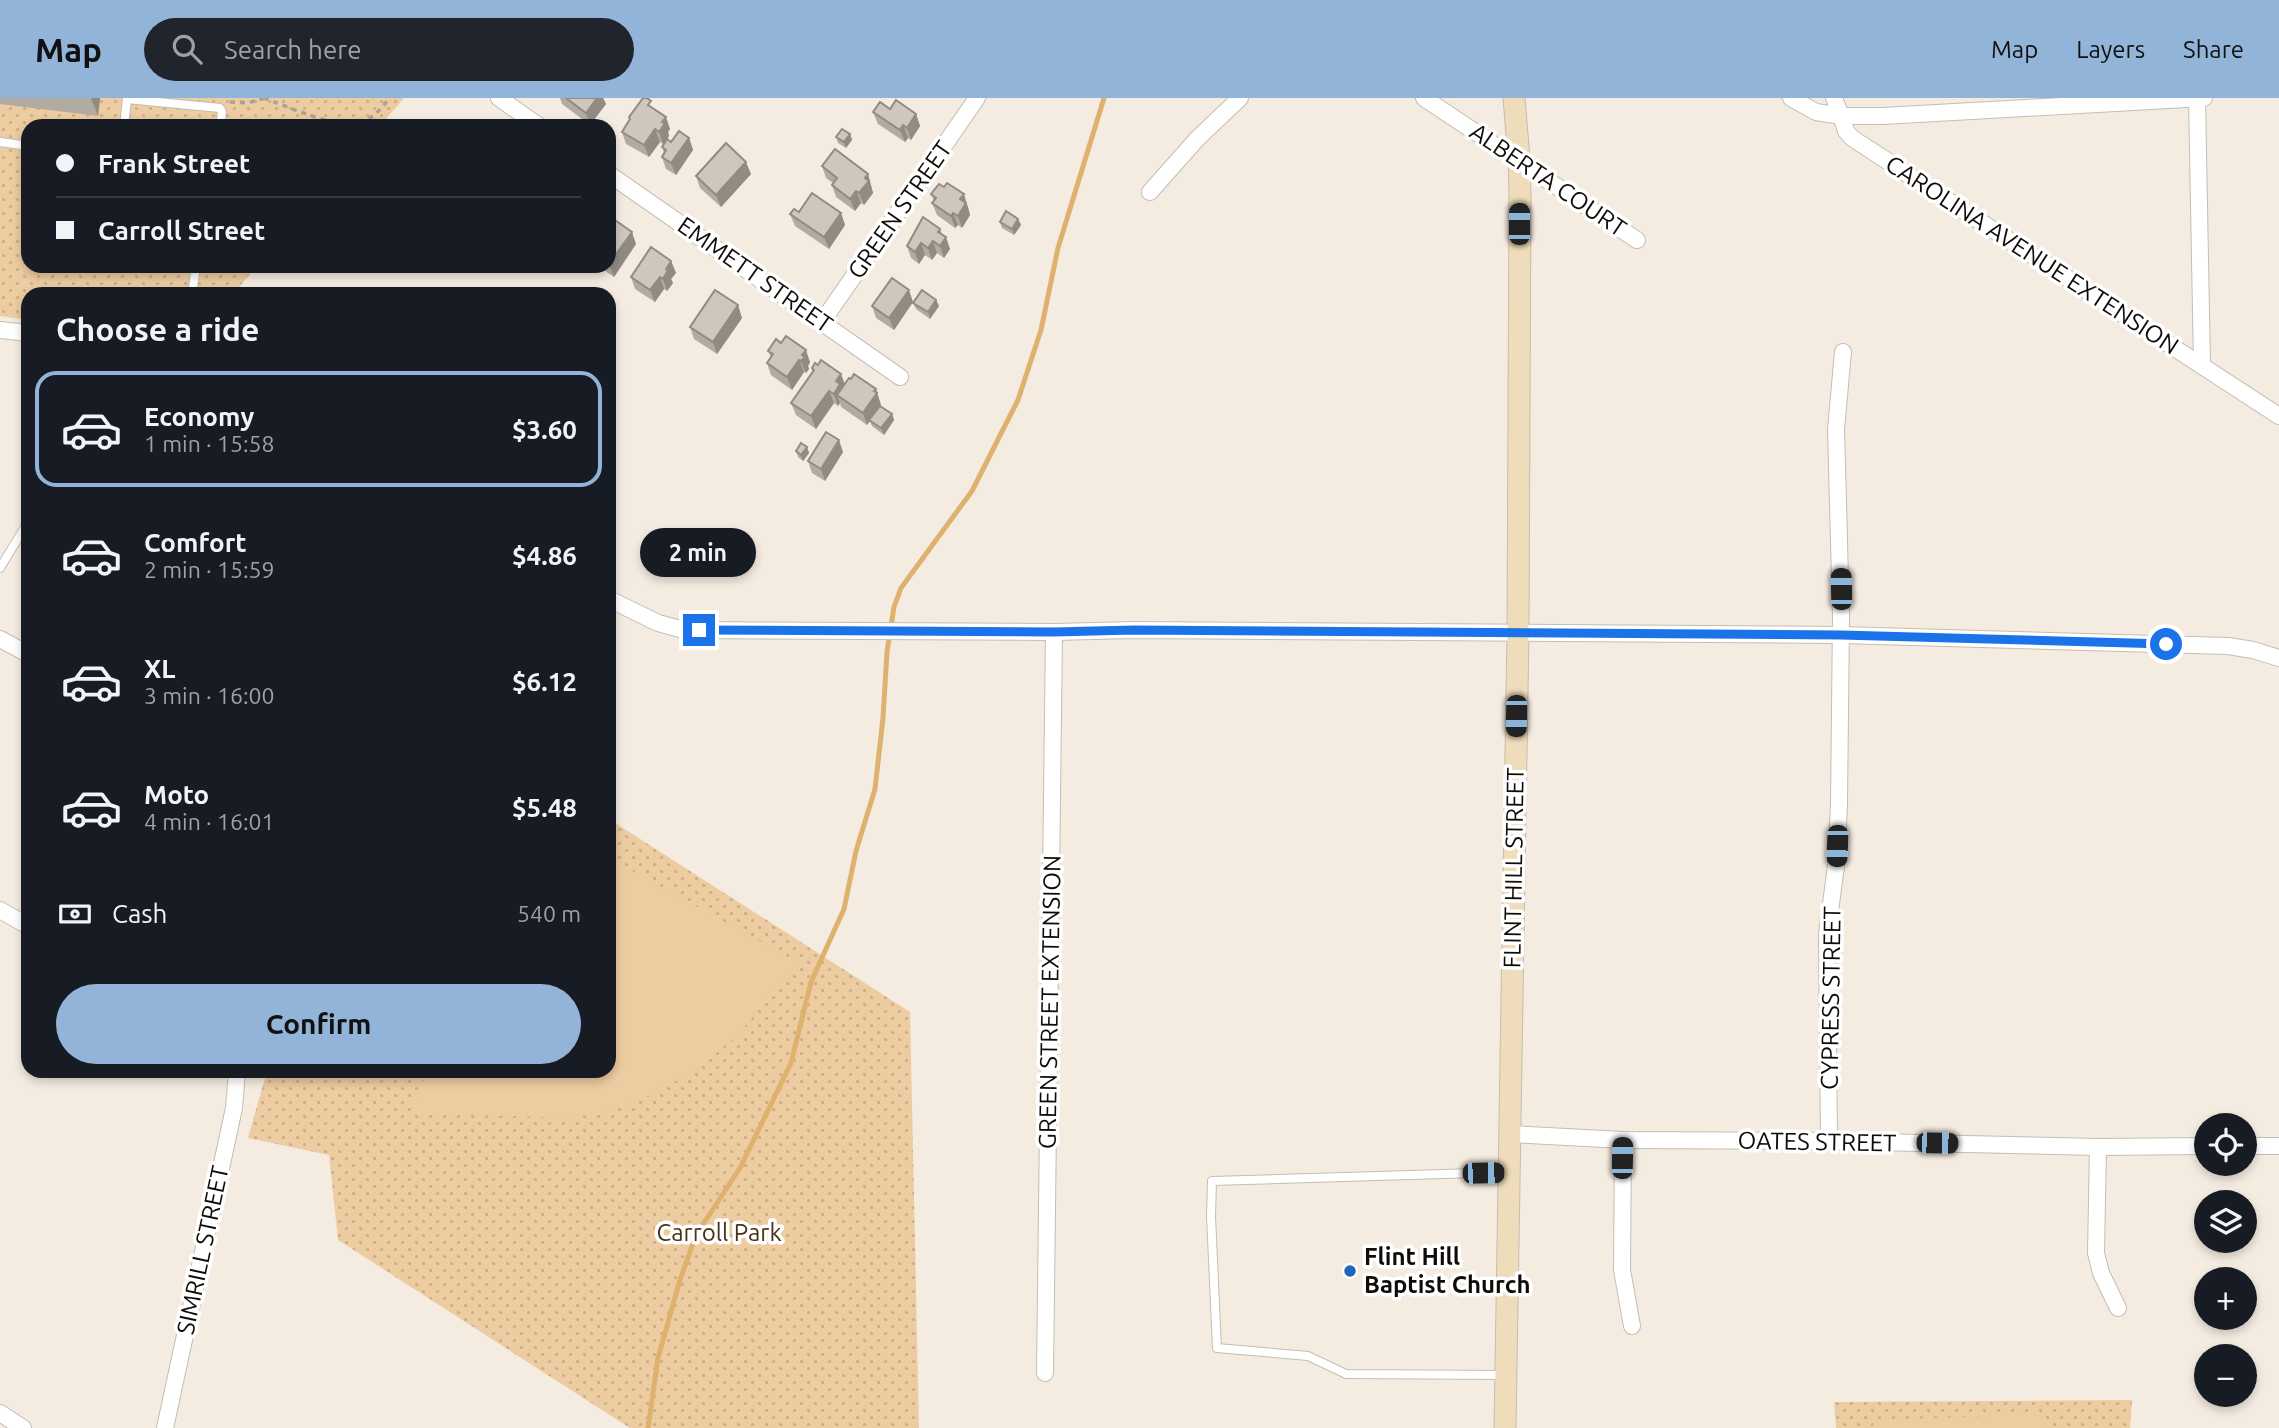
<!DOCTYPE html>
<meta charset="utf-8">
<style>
:root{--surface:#171b24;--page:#20242c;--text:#f1f3f6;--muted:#9ea1a6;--line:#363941;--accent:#93b4d9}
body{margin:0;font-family:Ubuntu,sans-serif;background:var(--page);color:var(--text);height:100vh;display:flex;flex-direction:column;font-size:26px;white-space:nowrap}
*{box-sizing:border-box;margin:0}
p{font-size:23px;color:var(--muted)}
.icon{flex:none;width:38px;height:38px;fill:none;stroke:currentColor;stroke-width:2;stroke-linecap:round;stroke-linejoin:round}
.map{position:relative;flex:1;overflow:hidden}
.side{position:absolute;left:21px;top:189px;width:595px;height:791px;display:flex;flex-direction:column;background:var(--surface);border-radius:21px;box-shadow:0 4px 10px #0003}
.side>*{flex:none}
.guide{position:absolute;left:21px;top:21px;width:595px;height:154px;border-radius:21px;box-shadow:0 4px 10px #0003;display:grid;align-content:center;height:154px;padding:0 35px;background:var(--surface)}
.tools{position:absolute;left:2194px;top:1015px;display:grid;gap:14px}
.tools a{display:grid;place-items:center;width:63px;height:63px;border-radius:50%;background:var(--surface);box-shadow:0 4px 10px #0003;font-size:35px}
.end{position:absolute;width:32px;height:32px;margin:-16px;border:9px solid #1a73e8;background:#fff;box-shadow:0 0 0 4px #fff}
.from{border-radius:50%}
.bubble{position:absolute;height:49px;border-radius:24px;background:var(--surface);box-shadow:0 4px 10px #0003;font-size:23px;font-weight:700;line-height:49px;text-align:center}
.car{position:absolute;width:21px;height:42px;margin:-21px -10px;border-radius:9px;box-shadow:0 0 5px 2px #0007;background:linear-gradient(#222 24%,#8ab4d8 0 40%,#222 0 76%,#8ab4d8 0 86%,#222 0)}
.guide b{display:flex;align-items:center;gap:24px;height:66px;font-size:26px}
.guide b+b{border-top:2px solid var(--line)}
.guide i{width:18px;height:18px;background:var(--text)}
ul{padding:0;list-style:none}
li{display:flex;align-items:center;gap:21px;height:116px;margin:0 14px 10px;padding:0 21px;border:4px solid transparent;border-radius:21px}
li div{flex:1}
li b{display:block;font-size:26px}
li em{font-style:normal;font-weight:700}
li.on{border-color:var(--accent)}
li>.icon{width:63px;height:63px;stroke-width:1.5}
h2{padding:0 35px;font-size:32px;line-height:84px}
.pay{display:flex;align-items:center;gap:18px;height:77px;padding:0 35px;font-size:26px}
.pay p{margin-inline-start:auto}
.button{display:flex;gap:14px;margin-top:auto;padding:14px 35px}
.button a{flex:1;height:80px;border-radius:42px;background:var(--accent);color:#111;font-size:28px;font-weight:700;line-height:80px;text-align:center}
header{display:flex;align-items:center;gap:42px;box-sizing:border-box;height:98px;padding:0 35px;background:var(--accent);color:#111}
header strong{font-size:33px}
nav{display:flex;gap:38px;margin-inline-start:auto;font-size:24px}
.search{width:490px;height:63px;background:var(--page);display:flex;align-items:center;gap:18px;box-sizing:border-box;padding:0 24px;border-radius:38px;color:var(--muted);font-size:26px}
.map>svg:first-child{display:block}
.park{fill:url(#park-dots)}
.pitch{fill:#eccca0}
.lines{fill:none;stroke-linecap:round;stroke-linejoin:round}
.stream{stroke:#dfb16f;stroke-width:5}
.lane-casing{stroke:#c5bdb3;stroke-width:10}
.street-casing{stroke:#c5bdb3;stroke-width:18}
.secondary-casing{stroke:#c5bdb3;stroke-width:23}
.path{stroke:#a9a29a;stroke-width:3.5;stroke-dasharray:5 5;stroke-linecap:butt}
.lane{stroke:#fff;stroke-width:8}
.street{stroke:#fff;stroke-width:16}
.secondary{stroke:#efdcba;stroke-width:21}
.wall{fill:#b2aba2}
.shaded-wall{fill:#918b84}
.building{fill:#cfc7bc;stroke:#918b84;stroke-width:2}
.route{stroke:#1a73e8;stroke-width:9}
.poi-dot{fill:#2166b6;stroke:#fff;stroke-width:2.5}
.labels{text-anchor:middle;stroke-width:7;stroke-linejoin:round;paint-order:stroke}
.street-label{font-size:24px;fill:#0e0b08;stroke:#fff}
.park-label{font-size:24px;fill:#473316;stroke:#fff}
.poi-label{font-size:24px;font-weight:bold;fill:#0e0b08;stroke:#fff;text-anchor:start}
</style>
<header>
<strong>Map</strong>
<div class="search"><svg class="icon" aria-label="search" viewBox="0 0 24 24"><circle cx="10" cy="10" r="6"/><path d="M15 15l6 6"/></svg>Search here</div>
<nav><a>Map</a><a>Layers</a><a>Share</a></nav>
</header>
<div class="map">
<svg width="2279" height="1330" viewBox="0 0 2279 1330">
<defs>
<pattern id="park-dots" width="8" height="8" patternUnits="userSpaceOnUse" patternTransform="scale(1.75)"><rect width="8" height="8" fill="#eccca0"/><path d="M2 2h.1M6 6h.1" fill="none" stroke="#c9ae88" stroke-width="1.8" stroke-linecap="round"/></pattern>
</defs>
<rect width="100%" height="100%" fill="#f5ece1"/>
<!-- park -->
<g class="park">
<polygon points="0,0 404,0 380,28 28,28 28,168 257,168 233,196 28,196 28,222 0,218"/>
<polygon points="609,721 910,914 919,1330 630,1330 338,1142 329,1057 248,1040 267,973 609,973"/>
<polygon points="2132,1302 2130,1330 1836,1330 1834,1304"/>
</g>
<!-- pitch -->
<g class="pitch">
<polygon points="609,760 797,864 738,937 697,971 653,996 610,1013 571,1020 409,1015 428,973 609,973"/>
<polygon points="2046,1316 2045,1330 1871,1330 1877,1322"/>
</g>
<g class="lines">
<!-- stream -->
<polyline class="stream" points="648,1330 658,1260 680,1182 696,1137 740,1070 791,965 811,884 844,811 856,753 875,691 883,620 887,554 894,509 901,490 972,393 1018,302 1041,232 1058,150 1104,0"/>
<defs>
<g id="lane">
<polyline points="124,28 127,1 220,10 222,14 220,28"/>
<polyline points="0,44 28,48"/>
<polyline points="192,196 196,168"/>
<polyline points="0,470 28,424"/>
<polyline points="1506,1277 1346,1276 1308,1258 1217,1250 1211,1118 1212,1083 1509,1074"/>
</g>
<g id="street">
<polyline points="499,0 539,28"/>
<polyline points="1424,0 1637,142"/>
<polyline points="1791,0 1816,14 1841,18 1846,33 1852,40 2279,318"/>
<polyline points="1834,0 1841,18 1883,18 2204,0"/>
<polyline points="2197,0 2202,268"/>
<polyline points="609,76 900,279"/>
<polyline points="1150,94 1197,41 1240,0"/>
<polyline points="822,224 977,0"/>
<polyline points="0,232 28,235"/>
<polyline points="609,501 658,525 684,532 1054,534 1134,532 1841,537 2228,548 2253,552 2279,560"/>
<polyline points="0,541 28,556"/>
<polyline points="0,812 28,828"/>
<polyline points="1511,1036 1623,1042 1829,1043 2098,1049 2207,1048"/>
<polyline points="1623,1042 1622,1172 1632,1228"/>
<polyline points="1829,1043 1827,836 1836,768 1839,707 1841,518 1836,331 1843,254"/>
<polyline points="2245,1048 2279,1048"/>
<polyline points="2098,1049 2096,1155 2101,1175 2118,1210"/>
<polyline points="1045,1275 1054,534"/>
<polyline points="0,1315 23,1330"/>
<polyline points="165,1330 234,1010 237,973"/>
</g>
<polyline id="secondary" points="1505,1330 1518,534 1520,99 1519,61 1514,0"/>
</defs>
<!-- lane casing -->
<use href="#lane" class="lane-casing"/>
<!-- street casing -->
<use href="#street" class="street-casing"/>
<!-- secondary casing -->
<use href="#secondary" class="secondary-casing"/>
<!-- path -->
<g class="path">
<path d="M264,0c22,8 69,29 91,26 15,-3 26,-14 34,-26"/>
<polyline points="230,4 248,5 265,0"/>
</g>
<!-- lane -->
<use href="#lane" class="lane"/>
<!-- street -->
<use href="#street" class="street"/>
<!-- secondary -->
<use href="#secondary" class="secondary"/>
</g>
<!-- wall -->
<g class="wall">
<polygon points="0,0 100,0 98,18 0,6"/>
<polygon points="560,0 603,0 606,6 590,27 562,6"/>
<polygon points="654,10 670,31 668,34 669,38 663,46 660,44 649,59 626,46 622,34 630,22 629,19"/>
<polygon points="873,14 916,16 920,28 911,42 908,40 905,44 878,26"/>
<polygon points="850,36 852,42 846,50 838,45 836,39"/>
<polygon points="689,40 693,52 676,77 666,71 662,59 664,55 662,49 671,44"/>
<polygon points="822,68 868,76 873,95 864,107 861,105 855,113 836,99 832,87 833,85 826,80"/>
<polygon points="751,76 721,109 700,90 696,78"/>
<polygon points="931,96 968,108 968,109 970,117 962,130 958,127 955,130 937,117 932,105 934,103"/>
<polygon points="799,114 841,115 845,127 829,151 795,128 790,116"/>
<polygon points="1018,121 1021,127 1014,137 1002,130 1000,124"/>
<polygon points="609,123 636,146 614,179 598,168 609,168"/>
<polygon points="942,136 950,151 944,160 937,155 932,162 925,157 919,166 911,160 907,148"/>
<polygon points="671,163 676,175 671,181 673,185 667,193 664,191 655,204 635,191 631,179"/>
<polygon points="936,202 939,208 930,221 916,211 913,205"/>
<polygon points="913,204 894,232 876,220 872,208"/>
<polygon points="742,220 717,256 694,241 690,229"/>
<polygon points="768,253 810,264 808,268 809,271 806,275 804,274 792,292 771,277 767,265 771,260"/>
<polygon points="818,267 841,276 845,286 876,291 881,308 892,316 894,322 884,337 872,328 870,323 867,327 841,309 840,305 838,308 834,305 816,331 796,317 791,305 813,273 812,270"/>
<polygon points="807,349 809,355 803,363 798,359 796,353"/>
<polygon points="843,354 825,383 812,375 808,363"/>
</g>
<!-- shaded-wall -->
<g class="shaded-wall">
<polygon points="91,0 100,0 98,18"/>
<polygon points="597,0 603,0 606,6 590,27 586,15"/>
<polygon points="916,16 920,28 911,42 907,30"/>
<polygon points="666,19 670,31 668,34 669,38 663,46 659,34 662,24"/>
<polygon points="903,27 908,40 905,44 900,32"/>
<polygon points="655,31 660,44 649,59 644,47"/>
<polygon points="850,36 852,42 846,50 844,44"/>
<polygon points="689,40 693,52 676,77 671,65"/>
<polygon points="746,64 751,76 721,109 716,97"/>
<polygon points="868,76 873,95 864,107 859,95 865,80"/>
<polygon points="856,93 861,105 855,113 850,101"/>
<polygon points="964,96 970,117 962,130 958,118 960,101"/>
<polygon points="841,115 845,127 829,151 824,139"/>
<polygon points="953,115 958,127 955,130 951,118"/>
<polygon points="1018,121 1021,127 1014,137 1012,131"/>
<polygon points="940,131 944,142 946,139 950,151 944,160 940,148 938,134"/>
<polygon points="632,134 636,146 614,179 609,166"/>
<polygon points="933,143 937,155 932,162 928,150"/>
<polygon points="921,145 925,157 919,166 915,154"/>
<polygon points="671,163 676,175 671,181 673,185 667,193 663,181 666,171"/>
<polygon points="660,179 664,191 655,204 650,192"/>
<polygon points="909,192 913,204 894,232 889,220"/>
<polygon points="936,202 939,208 930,221 928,214"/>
<polygon points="738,207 742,220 717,256 713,244"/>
<polygon points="806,252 810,264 808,268 809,271 806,275 801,263 802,257"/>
<polygon points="799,262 804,274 792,292 787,279"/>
<polygon points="841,276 845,288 837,297 840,305 838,308 834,296 836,283"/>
<polygon points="876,291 881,307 867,327 863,315"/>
<polygon points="829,293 834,305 816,331 811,318"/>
<polygon points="892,316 894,322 884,337 881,330"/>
<polygon points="839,342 843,354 825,383 821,371"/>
<polygon points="807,349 809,355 803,363 801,357"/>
</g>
<!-- building -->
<g class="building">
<polygon points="566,0 597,0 586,15"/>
<polygon points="643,0 647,0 651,3 648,7 666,19 662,24 665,25 659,34 655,31 644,47 622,34 630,21 629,19"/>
<polygon points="896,2 916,16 907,30 903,27 900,32 873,14 880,4 890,11"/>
<polygon points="842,31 850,36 844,44 836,39"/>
<polygon points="679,33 689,40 671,65 662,59 666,52 662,49 667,41 671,44"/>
<polygon points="726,45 746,64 716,97 696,78"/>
<polygon points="835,51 868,76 865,80 869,83 859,95 856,93 850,101 832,87 837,80 822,68"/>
<polygon points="947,85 964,96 960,101 966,105 958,118 953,115 951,118 932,105 936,100 931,96 939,86 944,89"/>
<polygon points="812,95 841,115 824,139 790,116 794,111 799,114"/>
<polygon points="1006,113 1018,121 1012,131 1000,124"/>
<polygon points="923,119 940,131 938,134 946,139 940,148 933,143 928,150 921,145 915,154 907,148"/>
<polygon points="612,120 632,134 609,166 609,123"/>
<polygon points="651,149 671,163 666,171 668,172 663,181 660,179 650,192 631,179"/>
<polygon points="892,180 909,192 889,220 872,208"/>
<polygon points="715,192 738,207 713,244 690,229"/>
<polygon points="922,192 936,202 928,214 913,205"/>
<polygon points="786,238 806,252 802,257 805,259 801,263 799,262 787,279 767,265 773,256 768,253 776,241 781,245"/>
<polygon points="821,262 841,276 836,283 840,286 834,296 829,293 811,318 791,305 814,272 812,270 815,265 818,267"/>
<polygon points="854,276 876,291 874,293 877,295 863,315 837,297 849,280 851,281"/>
<polygon points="880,308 892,316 881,330 869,322"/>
<polygon points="826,334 839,342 821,371 808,363"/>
<polygon points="801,345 807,349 801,357 796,353"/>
</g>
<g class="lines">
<!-- route -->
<polyline class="route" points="699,532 1054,534 1134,532 1841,537 2166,546"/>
</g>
<!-- markers -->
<circle class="poi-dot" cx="1350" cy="1173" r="7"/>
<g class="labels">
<!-- street labels -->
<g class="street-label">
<text transform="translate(1548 82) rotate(34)" y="8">ALBERTA COURT</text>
<text transform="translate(900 112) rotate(-55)" y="8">GREEN STREET</text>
<text transform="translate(2032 157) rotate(33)" y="8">CAROLINA AVENUE EXTENSION</text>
<text transform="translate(755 177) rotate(35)" y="8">EMMETT STREET</text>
<text transform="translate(1514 770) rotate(-89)" y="8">FLINT HILL STREET</text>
<text transform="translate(1831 900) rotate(-89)" y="8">CYPRESS STREET</text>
<text transform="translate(1050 904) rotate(-89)" y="8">GREEN STREET EXTENSION</text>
<text transform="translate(1817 1044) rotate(1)" y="8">OATES STREET</text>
<text transform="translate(203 1152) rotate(-78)" y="8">SIMRILL STREET</text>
</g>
<!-- park labels -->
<g class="park-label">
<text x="719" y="1143">Carroll Park</text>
</g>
<!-- poi labels -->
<g class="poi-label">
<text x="1364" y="1167">Flint Hill<tspan x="1364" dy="28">Baptist Church</tspan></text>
</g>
</g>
</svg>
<div class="tools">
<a><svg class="icon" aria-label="locate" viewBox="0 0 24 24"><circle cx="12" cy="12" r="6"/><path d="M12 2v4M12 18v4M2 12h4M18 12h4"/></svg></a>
<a><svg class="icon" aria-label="layers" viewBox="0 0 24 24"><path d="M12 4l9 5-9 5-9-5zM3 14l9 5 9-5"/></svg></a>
<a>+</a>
<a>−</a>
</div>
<i class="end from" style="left:2166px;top:546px"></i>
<i class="end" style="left:699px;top:532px"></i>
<div class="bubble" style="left:640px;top:430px;width:116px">2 min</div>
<i class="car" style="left:1519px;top:126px;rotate:0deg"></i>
<i class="car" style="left:1841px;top:491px;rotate:359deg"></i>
<i class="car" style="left:1516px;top:618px;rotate:181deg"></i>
<i class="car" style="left:1837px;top:748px;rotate:182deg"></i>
<i class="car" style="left:1937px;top:1045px;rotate:91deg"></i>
<i class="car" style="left:1622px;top:1060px;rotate:1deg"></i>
<i class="car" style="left:1483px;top:1075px;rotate:89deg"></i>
<div class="guide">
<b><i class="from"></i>Frank Street</b>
<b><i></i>Carroll Street</b>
</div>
<section class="side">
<h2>Choose a ride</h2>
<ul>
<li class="on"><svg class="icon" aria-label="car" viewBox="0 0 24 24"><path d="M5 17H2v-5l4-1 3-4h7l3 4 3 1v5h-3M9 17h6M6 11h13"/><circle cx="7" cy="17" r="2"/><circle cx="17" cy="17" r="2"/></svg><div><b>Economy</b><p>1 min · 15:58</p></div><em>$3.60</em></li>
<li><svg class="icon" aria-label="car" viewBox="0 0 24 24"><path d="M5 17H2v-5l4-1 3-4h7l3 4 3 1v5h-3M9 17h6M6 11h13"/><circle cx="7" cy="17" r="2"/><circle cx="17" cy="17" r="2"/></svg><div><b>Comfort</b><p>2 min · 15:59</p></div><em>$4.86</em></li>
<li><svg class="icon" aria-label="car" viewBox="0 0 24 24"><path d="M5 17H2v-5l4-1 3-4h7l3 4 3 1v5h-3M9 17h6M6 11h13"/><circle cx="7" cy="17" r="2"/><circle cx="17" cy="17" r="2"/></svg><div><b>XL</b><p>3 min · 16:00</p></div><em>$6.12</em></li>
<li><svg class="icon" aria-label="car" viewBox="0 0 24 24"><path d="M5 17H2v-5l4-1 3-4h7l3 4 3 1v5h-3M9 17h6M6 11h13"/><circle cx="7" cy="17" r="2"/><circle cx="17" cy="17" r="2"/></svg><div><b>Moto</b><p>4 min · 16:01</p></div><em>$5.48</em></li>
</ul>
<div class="pay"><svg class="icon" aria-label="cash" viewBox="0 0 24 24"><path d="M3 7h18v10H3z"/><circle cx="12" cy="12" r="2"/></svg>Cash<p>540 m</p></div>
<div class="button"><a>Confirm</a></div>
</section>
</div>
